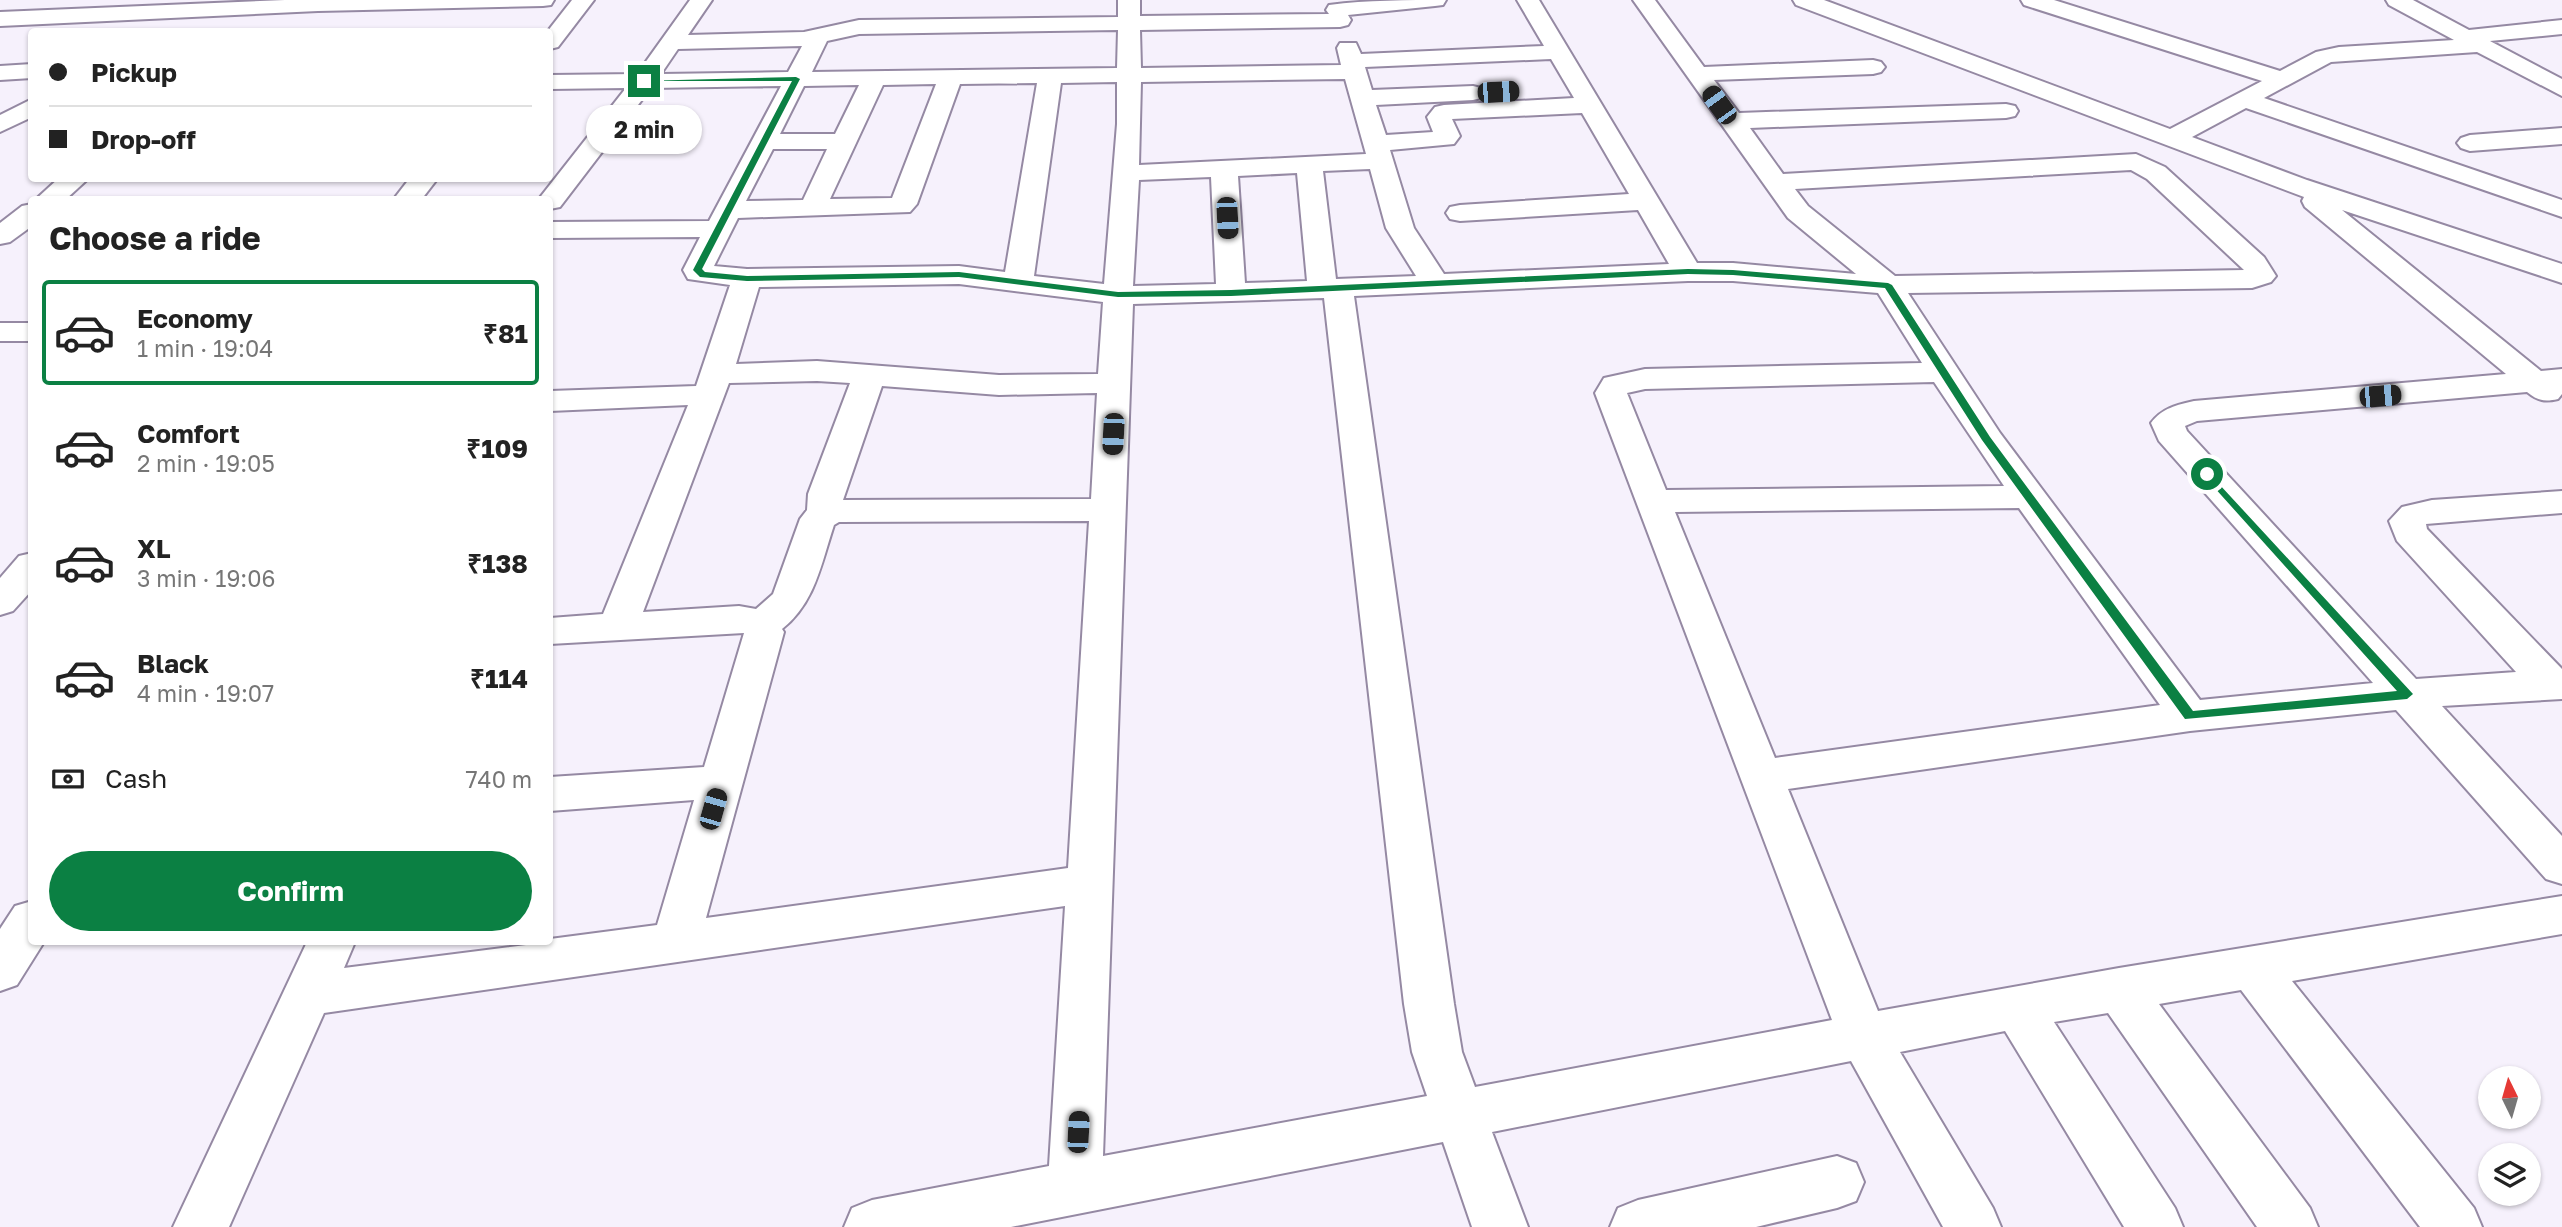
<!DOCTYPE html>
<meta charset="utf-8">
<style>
:root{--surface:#fff;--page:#f2f2f2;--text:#222;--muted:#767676;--line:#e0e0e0;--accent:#0b8043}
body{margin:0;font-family:"Golos Text",sans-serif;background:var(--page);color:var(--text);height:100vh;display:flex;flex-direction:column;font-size:26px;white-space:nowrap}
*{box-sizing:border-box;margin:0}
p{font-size:23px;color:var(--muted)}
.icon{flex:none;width:38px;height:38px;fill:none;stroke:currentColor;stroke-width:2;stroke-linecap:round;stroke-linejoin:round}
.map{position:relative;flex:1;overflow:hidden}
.panel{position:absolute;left:28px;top:196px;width:525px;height:749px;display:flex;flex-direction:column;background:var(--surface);border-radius:7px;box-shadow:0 2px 5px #0004}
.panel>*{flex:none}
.guide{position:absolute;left:28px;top:28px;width:525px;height:154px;border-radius:7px;box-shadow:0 2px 5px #0004;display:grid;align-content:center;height:154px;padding:0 21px;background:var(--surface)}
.needle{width:46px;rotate:355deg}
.fabs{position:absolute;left:2478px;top:1066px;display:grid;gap:14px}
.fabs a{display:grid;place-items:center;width:63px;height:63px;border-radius:50%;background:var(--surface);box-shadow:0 2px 5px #0004;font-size:35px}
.end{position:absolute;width:32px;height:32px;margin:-16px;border:9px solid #0b8043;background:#fff;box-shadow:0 0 0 4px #fff}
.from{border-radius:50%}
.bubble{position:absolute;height:49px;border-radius:24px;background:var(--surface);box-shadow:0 2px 5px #0004;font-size:23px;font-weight:700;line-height:49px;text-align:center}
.car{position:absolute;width:21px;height:42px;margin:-21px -10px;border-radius:9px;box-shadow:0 0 5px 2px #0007;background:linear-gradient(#222 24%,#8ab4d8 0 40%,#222 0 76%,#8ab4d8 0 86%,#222 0)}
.guide b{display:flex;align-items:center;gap:24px;height:66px;font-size:26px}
.guide b+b{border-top:2px solid var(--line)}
.guide i{width:18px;height:18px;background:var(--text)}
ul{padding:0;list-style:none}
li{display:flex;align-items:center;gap:21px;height:105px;margin:0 14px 10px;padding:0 7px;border:4px solid transparent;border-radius:7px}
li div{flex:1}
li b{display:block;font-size:26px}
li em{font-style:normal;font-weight:700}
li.active{border-color:var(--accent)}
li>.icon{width:63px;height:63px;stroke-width:1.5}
h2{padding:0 21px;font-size:32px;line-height:84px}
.pay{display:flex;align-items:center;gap:18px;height:77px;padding:0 21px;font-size:26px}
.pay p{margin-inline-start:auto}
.action{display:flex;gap:14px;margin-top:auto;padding:14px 21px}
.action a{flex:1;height:80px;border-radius:42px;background:var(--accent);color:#fff;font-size:28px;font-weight:700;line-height:80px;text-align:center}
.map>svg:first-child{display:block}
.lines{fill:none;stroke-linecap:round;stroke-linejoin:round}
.minor-casing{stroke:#9589a3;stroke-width:4}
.minor{fill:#fff;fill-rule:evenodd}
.route{fill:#0b8043}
</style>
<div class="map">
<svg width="2562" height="1227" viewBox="0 0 2562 1227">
<rect width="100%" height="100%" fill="#f6f1fc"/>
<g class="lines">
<defs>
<g id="minor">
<polygon points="285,0 554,0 551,5 543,6 318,11 0,26 0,12"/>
<polygon points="572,0 594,0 558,47 550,49 550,32 547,32"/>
<path d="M690,0h22l-24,35 116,-3 55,-12 259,-3v-17h22v16l189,-2 -3,-4 3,-5c38,-5 79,-5 117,-5l-3,5 -8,1 -87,9 3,5 -3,5 -8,2 -200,3 1,38 200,-3 -4,-17 3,-5h16l5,11 183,-8 -27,-46h22l158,263h36l123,11 -68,-56 -155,-218h22l49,67 169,-7 8,2 4,5 -4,5 -8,2 -159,6 25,33 267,-9 9,2 3,5 -3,5 -9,2 -256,10 33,46 353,-20 29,13 99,90 12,19 -5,6 -19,6 -344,5 92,140 200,267 173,-17 -214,-242 -8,-18c11,-15 26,-18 43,-22l312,-27 -201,-167 -3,-6 2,-4 -508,-192 -3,-5h31l346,129 92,-48 -238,-76 -3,-5h33l226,71 36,-19 23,-5 115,-7 -65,-35 -3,-5h27l56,30 93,-10v14l-72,7 72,38v17l-85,-44 -146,10 -67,36 298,102v17l-316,-109 -54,29 115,43 255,84v19l-220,-73 199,161 21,-2v25l-4,5c-13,3 -20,2 -31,-7l-330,29 -12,5 2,5 229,248 100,-7 -119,-131 -8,-20 13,-14 30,-7 130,-9v22l-136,11 1,5 135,140v30l-120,7 120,130v48l-16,-5 -150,-169 -206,21 -402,58 90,222 241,-43 443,-72v38l-270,47 182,227 8,19h-62l-179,-237 -82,14 151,204 8,19h-61l-149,-214 -54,9 121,186 8,19h-59l-119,-196 -105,21 93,156 8,19h-58l-92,-166 -359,71 36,95h-56l-29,-85 -432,85h-167l8,-19 20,-8 177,-34 16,-260 -741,107 -95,214h-56l134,-285h48l-11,26 206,-26v-3l107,-14 37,-125 -144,11v-34l154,-10 40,-134 -194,11v-26l53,-4 85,-209 -138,6v-20l146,-5 34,-101 -42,-6 -5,-9 17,-33 -150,1v-16l159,-1 72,-135 -130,2 -91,119 -10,2v-9h-12l88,-112 -76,1v-14l87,-1zM1118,30l-1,38 -305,4 15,-31 32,-7zM802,46l-14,26 -127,2 17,-25zM1551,59l23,39 -130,7 -9,2 -8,10 6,15 -47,3 -10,-30 97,-5 8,-2 4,-5 -4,-5 -8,-2 -101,4 -7,-23zM1345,79l21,75 -227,11 2,-83zM1117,82v42l-13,160 -70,-8 27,-193zM1037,83l-32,189 -46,-6 -212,3 -33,-3 24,-48 172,-6 7,-8 43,-120zM936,84l-44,114 -62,1 53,-114zM859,85l-24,49h-55l24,-48zM1582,113l47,81 -169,11 -10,2 -4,6 4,6 10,2 178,-11 31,54 -225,10 -30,-46 -24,-78 64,-6 6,-8 -8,-17zM773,149h54l-24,51 -57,1zM1370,169l16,59 30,48 -80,3 -13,-108zM2131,170l16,9 97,91 -349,6 -87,-70 -13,-17zM1297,173l10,108 -62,2 -7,-107zM1211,177l5,107 -83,2 6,-106zM1688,281h45l145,12 44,70 -277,6 -41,9 -9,15 237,627 -357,67 -13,-35 -8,-48 -100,-708zM959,284l144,18 -5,72 -99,1 -182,-14 -81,3 23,-77zM1324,298l80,706 8,48 15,44 -324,60 30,-852zM817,381l33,2 -42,111 -1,16 -7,9 -27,75 -17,15 -17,-3 -96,6 86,-229zM1934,382l70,104 -338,4 -39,-97 18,-4zM882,386l117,9 98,-2 -6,106 -248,1zM2019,508l141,197 -385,53 -100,-246zM1089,521l-21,347 -362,50 78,-286 -2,-3c33,-26 39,-65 52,-104l5,-3z"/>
<polygon points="32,64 32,78 0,80 0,66"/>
<polygon points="32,99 32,117 0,132 0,115"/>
<polygon points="2562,128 2562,144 2470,151 2461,148 2457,143 2461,138 2470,135"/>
<polygon points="59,178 89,178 65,200 35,200"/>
<polygon points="410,178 438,178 421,200 393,200"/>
<polygon points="32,204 32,226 10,242 0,244 0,223 22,206"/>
<rect x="0" y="323" width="32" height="18"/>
<polygon points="32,553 32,590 13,611 0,615 0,578 19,556"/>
<polygon points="32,901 32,942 44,942 17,985 0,991 0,929 15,906"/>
<polygon points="1837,1156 1856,1163 1864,1182 1856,1201 1837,1208 1756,1227 1610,1227 1618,1208 1638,1200"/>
</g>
</defs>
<!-- minor casing -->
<use href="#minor" class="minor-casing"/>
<!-- minor -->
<use href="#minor" class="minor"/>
</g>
<!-- route -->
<polygon class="route" points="796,77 800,79 702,269 705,272 747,276 959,272 1118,292 1231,290 1688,269 1733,270 1888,283 1892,285 1990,437 2193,711 2397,691 2204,476 2204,472 2207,471 2413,694 2407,699 2185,719 1982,440 1885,288 1733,275 1688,274 1231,296 1118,297 959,277 747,281 700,277 693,270 792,81 640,81"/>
</svg>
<div class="fabs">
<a><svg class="needle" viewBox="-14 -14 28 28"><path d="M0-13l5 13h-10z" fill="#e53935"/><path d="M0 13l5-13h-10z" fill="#767676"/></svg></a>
<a><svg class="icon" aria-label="layers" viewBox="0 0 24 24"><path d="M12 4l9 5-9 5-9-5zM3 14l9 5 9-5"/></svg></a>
</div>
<i class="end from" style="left:2207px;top:474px"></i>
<i class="end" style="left:644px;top:81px"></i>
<div class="bubble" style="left:586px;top:105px;width:116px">2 min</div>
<i class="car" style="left:1498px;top:92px;rotate:87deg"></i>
<i class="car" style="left:1719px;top:105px;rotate:324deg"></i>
<i class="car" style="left:1227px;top:218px;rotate:177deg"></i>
<i class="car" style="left:2380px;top:396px;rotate:85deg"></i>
<i class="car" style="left:1113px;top:434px;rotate:183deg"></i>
<i class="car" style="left:713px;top:809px;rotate:16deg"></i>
<i class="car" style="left:1078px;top:1132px;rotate:3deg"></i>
<div class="guide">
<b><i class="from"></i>Pickup</b>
<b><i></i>Drop-off</b>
</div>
<section class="panel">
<h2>Choose a ride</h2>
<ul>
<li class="active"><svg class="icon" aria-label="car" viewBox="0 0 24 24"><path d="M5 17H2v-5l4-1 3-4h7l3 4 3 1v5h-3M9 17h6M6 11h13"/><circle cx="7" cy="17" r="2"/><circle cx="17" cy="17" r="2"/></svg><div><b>Economy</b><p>1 min · 19:04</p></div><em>₹81</em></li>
<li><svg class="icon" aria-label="car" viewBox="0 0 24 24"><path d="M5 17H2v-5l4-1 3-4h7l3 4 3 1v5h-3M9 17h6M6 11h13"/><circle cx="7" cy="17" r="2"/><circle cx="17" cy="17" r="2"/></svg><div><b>Comfort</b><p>2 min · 19:05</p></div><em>₹109</em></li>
<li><svg class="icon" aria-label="car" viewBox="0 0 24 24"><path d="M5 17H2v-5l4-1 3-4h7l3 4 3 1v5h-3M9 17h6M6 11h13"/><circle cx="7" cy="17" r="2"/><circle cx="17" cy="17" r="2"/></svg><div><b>XL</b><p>3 min · 19:06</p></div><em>₹138</em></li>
<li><svg class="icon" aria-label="car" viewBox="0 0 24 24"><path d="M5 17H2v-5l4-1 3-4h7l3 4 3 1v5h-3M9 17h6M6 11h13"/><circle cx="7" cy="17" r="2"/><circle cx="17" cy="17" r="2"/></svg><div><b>Black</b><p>4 min · 19:07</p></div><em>₹114</em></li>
</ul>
<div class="pay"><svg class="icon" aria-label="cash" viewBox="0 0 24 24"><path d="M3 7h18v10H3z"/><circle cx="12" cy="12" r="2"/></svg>Cash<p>740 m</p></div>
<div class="action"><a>Confirm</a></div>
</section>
</div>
